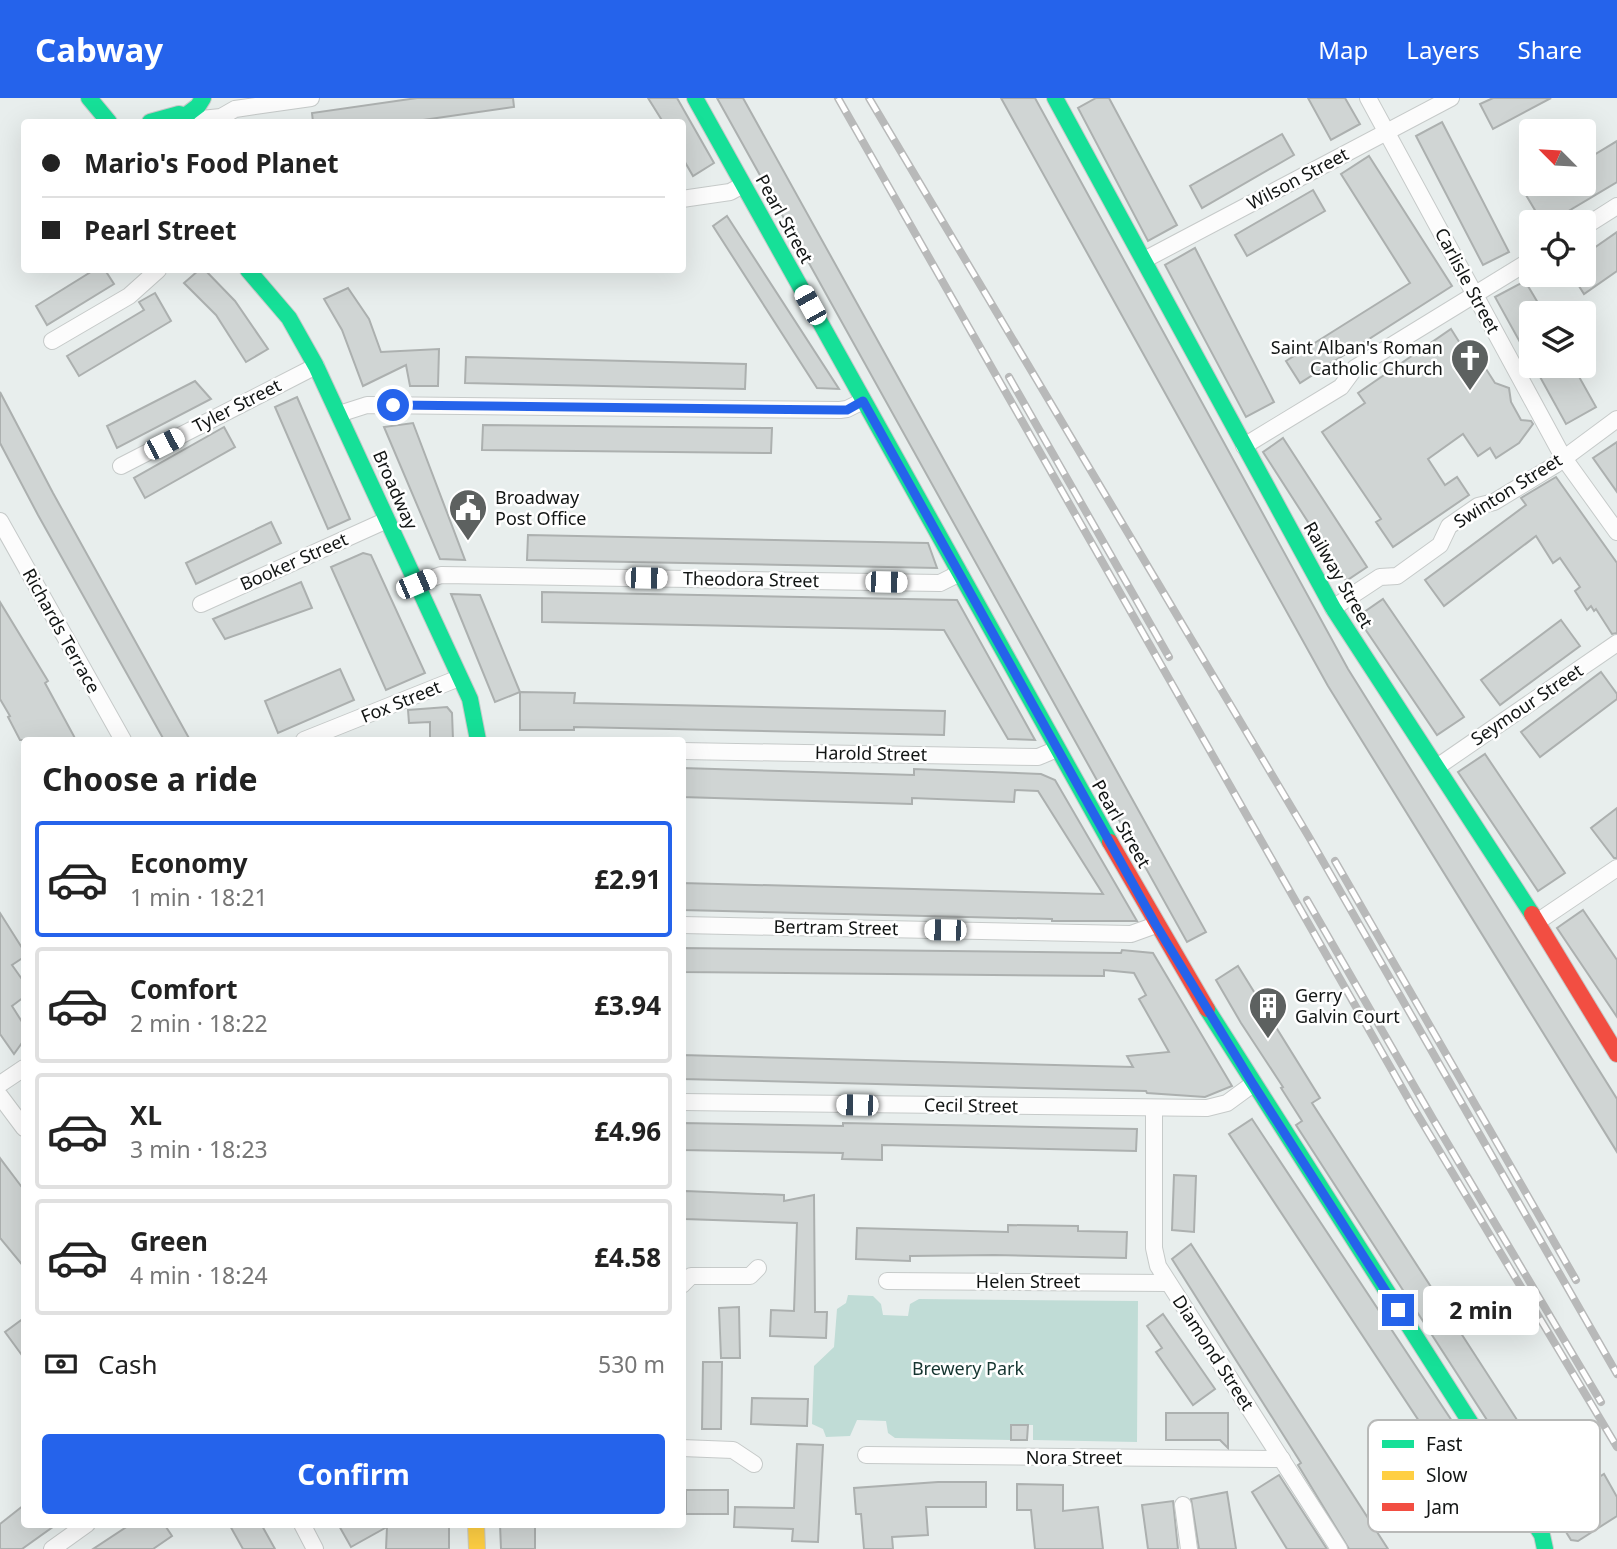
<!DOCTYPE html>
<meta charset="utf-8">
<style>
:root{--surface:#fff;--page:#f6f6f6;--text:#222;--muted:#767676;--line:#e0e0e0;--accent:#2563eb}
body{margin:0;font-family:"Noto Sans",sans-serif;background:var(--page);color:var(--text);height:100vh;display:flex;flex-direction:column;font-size:26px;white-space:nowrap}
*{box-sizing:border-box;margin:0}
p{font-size:23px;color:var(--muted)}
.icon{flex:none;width:38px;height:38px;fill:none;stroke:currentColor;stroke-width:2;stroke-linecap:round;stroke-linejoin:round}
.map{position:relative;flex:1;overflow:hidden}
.sheet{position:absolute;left:21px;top:639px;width:665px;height:791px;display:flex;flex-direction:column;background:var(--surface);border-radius:7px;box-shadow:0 7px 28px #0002}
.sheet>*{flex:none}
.banner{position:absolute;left:21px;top:21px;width:665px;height:154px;border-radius:7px;box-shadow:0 7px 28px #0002;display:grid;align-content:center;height:154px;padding:0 21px;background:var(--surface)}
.needle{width:46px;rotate:294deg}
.tools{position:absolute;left:1519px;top:21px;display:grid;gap:14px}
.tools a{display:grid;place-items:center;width:77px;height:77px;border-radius:7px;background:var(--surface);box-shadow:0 7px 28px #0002;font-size:35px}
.end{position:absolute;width:32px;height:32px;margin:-16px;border:9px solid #2563eb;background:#fff;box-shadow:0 0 0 4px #fff}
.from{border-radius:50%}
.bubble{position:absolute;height:49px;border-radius:7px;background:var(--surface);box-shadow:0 7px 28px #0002;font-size:23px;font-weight:700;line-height:49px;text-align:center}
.car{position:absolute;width:21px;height:42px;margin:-21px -10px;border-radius:9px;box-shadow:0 0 5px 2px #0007;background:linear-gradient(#fff 24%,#345 0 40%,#fff 0 76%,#345 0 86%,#fff 0)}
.banner b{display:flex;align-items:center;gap:24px;height:66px;font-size:26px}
.banner b+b{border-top:2px solid var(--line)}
.banner i{width:18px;height:18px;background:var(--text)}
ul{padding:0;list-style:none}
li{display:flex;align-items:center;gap:21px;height:116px;margin:0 14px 10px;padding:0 7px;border:4px solid var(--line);border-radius:7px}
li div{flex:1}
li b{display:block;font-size:26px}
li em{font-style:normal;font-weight:700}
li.on{border-color:var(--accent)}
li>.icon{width:63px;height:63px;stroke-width:1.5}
h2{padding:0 21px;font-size:32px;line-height:84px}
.pay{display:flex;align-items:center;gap:18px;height:77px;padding:0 21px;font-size:26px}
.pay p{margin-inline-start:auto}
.cta{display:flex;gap:14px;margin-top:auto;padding:14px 21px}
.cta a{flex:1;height:80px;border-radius:7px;background:var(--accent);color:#fff;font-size:28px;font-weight:700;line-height:80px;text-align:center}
header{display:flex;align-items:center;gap:42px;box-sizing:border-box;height:98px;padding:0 35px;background:var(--accent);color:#fff}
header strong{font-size:33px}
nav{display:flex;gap:38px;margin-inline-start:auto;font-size:24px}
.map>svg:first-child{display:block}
.green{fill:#c0dcd6}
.building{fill:#d0d5d4;stroke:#acb0af;stroke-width:2}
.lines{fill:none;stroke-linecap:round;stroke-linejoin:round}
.street-casing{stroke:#c6cac9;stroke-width:18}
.fast-casing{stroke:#c6cac9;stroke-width:18}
.slow-casing{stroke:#c6cac9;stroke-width:18}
.jam-casing{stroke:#c6cac9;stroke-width:18}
.street{stroke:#fcfcfc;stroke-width:16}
.fast{stroke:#16e098;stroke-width:16}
.slow{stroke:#ffcf43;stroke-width:16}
.jam{stroke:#f24e42;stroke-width:16}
.rail-casing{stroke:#b8b9b9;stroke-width:8}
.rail{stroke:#fff;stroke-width:5;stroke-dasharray:16;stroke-linecap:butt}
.route{stroke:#2563eb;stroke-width:9}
.labels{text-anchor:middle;stroke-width:5;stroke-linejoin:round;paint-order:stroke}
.street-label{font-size:18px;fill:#121514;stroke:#fff}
.poi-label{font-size:18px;fill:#121514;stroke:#fff;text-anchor:start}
.park-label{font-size:18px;fill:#163631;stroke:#fff}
.key{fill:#fff;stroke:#b8b9b8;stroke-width:2}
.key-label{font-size:19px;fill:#121514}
</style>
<header>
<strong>Cabway</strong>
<nav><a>Map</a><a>Layers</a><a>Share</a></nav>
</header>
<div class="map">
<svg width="1617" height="1451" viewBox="0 0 1617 1451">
<rect width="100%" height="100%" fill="#e8eeed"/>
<!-- green -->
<polygon class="green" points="848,1197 873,1198 881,1206 883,1217 908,1218 910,1206 919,1201 1138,1203 1137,1344 1033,1342 1033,1327 1012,1327 1011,1342 895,1340 888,1335 886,1323 857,1322 850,1338 826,1339 823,1331 812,1326 814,1268 834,1249 837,1211 846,1205"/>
<!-- building -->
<g class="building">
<polygon points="417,0 513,0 514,9 409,24 313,24 312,15"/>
<polygon points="648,0 677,0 714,65 693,78 682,59 682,24 663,24"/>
<polygon points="717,0 743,0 1206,834 1187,844"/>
<polygon points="1001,0 1035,0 1348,571 1617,1001 1617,1054 1328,588"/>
<polygon points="1096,0 1109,0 1177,127 1148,143 1078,10"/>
<polygon points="1308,0 1345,0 1360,26 1331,42"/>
<polygon points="1493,0 1551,0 1493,31 1480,6"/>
<polygon points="1442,24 1509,154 1483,167 1416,38"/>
<polygon points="1282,36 1294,57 1202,110 1190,88"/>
<polygon points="1617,43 1617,84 1550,124 1542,124 1526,97 1545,86 1584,86 1584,63"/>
<polygon points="1369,58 1452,188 1300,285 1286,263 1410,185 1341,76"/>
<polygon points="1313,92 1325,113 1247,158 1235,137"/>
<polygon points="727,118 839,291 817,290 713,128"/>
<polygon points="1617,134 1617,173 1584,196 1572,177 1584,177 1584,157"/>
<polygon points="1195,150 1274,304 1246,319 1165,167"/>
<polygon points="94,172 105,172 114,186 47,227 36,208"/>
<polygon points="199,172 205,172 235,203 268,251 246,264 216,217 184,185"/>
<polygon points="1525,183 1544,215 1531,215 1531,264 1495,199"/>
<polygon points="348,190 369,221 381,254 439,251 438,288 410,288 406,267 363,288 342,232 324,201"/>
<polygon points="155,195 171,223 79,278 67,258 144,212 139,204"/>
<polygon points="1451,231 1463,250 1470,246 1495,285 1509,290 1511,304 1521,322 1531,323 1533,326 1519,345 1496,360 1490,350 1478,358 1463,336 1428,361 1445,387 1457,379 1469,397 1393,449 1376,424 1381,421 1322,334 1365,305 1358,295"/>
<polygon points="466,259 746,266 745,291 465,285"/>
<polygon points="1534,268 1573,268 1596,309 1566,326"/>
<polygon points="195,283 211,301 117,350 107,328"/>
<polygon points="0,294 53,395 190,642 164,642 38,417 0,345"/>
<polygon points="297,299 350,421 328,431 275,309"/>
<polygon points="413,325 465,462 440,461 384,329"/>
<polygon points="483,327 772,330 771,355 482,352"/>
<polygon points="224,329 235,349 145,400 134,380"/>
<polygon points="1283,340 1367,469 1346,483 1263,354"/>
<polygon points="1617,344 1617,394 1593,360"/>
<polygon points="1556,379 1617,465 1617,535 1612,536 1596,511 1594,513 1591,508 1587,512 1575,493 1580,489 1560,460 1553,465 1536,438 1444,508 1425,482 1526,407 1521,400"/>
<polygon points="271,424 281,445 196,486 186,465"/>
<polygon points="528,437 928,445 937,470 527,462"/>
<polygon points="363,455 371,457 425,575 386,592 331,469"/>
<polygon points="301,484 312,510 225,541 213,521"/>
<polygon points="542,494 957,502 1035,642 1008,641 944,532 542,524"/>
<polygon points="451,496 480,497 520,594 495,604"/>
<polygon points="1383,501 1464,619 1437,637 1357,519"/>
<polygon points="0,504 48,583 45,585 76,642 20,642 8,619 10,618 0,601"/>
<polygon points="1561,522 1580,548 1500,607 1481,582"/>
<polygon points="340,571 354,602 278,635 265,603"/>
<polygon points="1601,574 1617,596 1617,601 1540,659 1521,634"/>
<polygon points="520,594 575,595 574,605 945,613 944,637 574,629 574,632 520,632"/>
<polygon points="447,609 452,615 453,642 430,642 430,624 409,625 408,612"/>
<polygon points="1485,656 1565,775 1538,793 1458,674"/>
<polygon points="682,670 914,677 914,671 1041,676 1055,682 1137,823 1052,823 1052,821 682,812 682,785 1103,796 1038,693 1015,692 1014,704 912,700 912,706 682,699"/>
<polygon points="1617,710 1617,760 1614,760 1591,730"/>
<polygon points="1583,812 1617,862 1617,919 1557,830"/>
<polygon points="0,815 24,853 24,859 12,867 24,884 24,899 12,908 24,927 24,942 14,956 0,936"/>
<polygon points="682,850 1121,855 1122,852 1153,855 1232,988 1205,999 1147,995 1146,993 682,981 682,957 1133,969 1127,958 1169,954 1139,901 1146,897 1134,875 1104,872 1104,878 682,874"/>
<polygon points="1238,868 1320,1000 1312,1005 1543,1362 1522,1376 1296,1027 1302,1023 1281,990 1283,989 1241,925 1216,882"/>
<polygon points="1252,1021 1452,1323 1429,1338 1229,1036"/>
<polygon points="682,1025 843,1028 843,1025 1137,1031 1136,1053 882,1047 882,1062 842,1061 843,1055 682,1052"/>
<polygon points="0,1060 24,1092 24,1169 0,1140"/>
<polygon points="1174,1077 1196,1078 1194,1134 1172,1132"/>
<polygon points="685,1093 784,1097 784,1103 814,1097 815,1214 827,1214 826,1240 770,1238 771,1212 794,1213 797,1125 685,1121"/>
<polygon points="1008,1127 1078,1128 1078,1133 1127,1134 1126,1160 994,1157 910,1158 910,1163 856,1161 857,1130 1008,1134"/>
<polygon points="1191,1146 1388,1451 1349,1451 1298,1367 1301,1365 1172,1161"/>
<polygon points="739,1209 740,1260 721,1260 719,1210"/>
<polygon points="1163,1216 1215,1291 1193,1307 1156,1254 1162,1250 1147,1228"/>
<polygon points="24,1220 24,1260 5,1234"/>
<polygon points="703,1264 722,1264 721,1331 702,1331"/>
<polygon points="752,1300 808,1301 807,1328 751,1326"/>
<polygon points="1166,1315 1228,1315 1228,1350 1220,1342 1166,1342"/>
<polygon points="1011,1327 1028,1327 1027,1342 1011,1342"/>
<polygon points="797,1346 823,1347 818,1444 792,1443 793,1431 734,1429 735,1409 794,1410"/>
<polygon points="1604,1376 1617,1399 1617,1418 1578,1443 1571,1442 1548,1405 1565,1392 1569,1398"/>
<polygon points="1279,1377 1327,1451 1287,1451 1252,1394"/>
<polygon points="938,1384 986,1384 986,1409 926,1409 928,1437 892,1439 893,1451 864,1451 861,1416 856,1416 854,1390"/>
<polygon points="1017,1386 1063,1387 1063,1413 1098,1409 1103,1451 1035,1451 1031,1412 1017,1412"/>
<rect x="686" y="1392" width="42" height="24"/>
<polygon points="1227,1394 1236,1451 1199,1451 1191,1401"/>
<polygon points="1173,1403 1178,1451 1148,1451 1142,1407"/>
<polygon points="24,1407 24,1426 57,1426 22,1451 0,1451 0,1426"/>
<polygon points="131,1426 164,1426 172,1438 153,1451 93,1451"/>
<polygon points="229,1426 261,1426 275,1451 243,1451"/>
<polygon points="338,1426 449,1426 449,1451 386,1451 387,1429 351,1449"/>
<polygon points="500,1426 535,1426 535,1451 501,1451"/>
</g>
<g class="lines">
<defs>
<g id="street">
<polyline points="1368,0 1563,359 1617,434"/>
<polyline points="187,18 201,21 221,19 235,11 311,0"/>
<polyline points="682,101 730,94 743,87"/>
<polyline points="1584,129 1617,108"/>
<polyline points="1144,162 1451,0"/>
<polyline points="52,243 129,198 158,172"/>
<polyline points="339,316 367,307 840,312 847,311 863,303"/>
<polyline points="1244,348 1341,289 1355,270 1531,162"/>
<polyline points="121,368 316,268"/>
<polyline points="0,423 123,642"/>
<polyline points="416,486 441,477 940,485 960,475"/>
<polyline points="201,506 387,422"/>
<polyline points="1333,510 1380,479 1397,478 1440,447 1449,428 1478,408 1494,404 1555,367 1617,321"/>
<polyline points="304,642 459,580"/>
<polyline points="682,653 1038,659 1057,651"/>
<polyline points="1437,669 1617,545"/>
<polyline points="1537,824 1617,770"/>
<polyline points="682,827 1131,836 1156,827"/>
<polyline points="0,986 24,970"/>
<polyline points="0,998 24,1030"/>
<polyline points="682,1004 1207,1010 1227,1005 1253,986"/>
<polyline points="1154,1010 1154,1150 1158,1168 1339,1451"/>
<polyline points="887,1183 1168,1185"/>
<polyline points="682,1187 691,1178 750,1178 758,1170"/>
<polyline points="682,1350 733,1352 754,1366"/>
<polyline points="866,1357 1282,1361"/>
<polyline points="1183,1407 1189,1451"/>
<polyline points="302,1426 315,1451"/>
<polyline points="52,1451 87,1426"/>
</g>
<g id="fast">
<polyline points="89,0 109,24"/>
<polyline points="695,0 1110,744"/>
<polyline points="1055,0 1333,510 1532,816"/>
<polyline points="150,24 179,16 187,18"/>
<polyline points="177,24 198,8 203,0"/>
<polyline points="248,172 289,220 316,268 470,601 478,642"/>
<polyline points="1207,911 1542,1437 1545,1451"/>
</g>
<polyline id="slow" points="476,1426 477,1451"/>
<g id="jam">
<polyline points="1110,744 1207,911"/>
<polyline points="1532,816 1617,956"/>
</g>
</defs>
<!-- street casing -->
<use href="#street" class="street-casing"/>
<!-- fast casing -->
<use href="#fast" class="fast-casing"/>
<!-- slow casing -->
<use href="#slow" class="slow-casing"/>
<!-- jam casing -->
<use href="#jam" class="jam-casing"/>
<!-- street -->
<use href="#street" class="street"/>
<!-- fast -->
<use href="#fast" class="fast"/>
<!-- slow -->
<use href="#slow" class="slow"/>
<!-- jam -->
<use href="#jam" class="jam"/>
<defs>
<g id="rail">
<polyline points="838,0 1413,1009 1617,1349"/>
<polyline points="869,0 1309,739 1617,1276"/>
<polyline points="1009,279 1169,559"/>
<polyline points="1335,763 1576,1182"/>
<polyline points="1307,802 1433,1021 1601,1304"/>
</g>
</defs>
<!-- rail casing -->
<use href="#rail" class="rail-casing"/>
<!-- rail -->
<use href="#rail" class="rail"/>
</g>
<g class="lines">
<!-- route -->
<polyline class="route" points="393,307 840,312 847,312 863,303 1156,827 1253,986 1398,1212"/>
</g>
<!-- icons -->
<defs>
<symbol id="church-pin" viewBox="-11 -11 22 30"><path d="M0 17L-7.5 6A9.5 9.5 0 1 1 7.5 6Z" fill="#5d6160" stroke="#fff"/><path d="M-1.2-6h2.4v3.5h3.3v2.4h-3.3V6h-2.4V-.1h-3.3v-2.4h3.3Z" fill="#fff"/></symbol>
<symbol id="civic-pin" viewBox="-11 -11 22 30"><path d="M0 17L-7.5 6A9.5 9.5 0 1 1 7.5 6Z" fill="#5d6160" stroke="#fff"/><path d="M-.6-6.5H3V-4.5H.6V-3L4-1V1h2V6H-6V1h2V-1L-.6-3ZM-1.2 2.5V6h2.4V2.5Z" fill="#fff"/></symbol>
<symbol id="building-pin" viewBox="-11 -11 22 30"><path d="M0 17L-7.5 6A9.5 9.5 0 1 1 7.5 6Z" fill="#5d6160" stroke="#fff"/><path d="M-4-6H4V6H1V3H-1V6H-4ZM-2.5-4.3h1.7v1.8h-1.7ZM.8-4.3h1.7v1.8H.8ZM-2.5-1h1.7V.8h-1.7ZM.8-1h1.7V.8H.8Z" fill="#fff"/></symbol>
</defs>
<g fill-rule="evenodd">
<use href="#church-pin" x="1448" y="238" width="44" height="60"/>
<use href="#civic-pin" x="446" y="388" width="44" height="60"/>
<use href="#building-pin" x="1246" y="886" width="44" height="60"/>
</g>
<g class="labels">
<!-- street labels -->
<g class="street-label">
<text transform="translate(1298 81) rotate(-28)" y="6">Wilson Street</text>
<text transform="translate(784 121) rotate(61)" y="6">Pearl Street</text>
<text transform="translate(1467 183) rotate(62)" y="6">Carlisle Street</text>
<text transform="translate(237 308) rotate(-27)" y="6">Tyler Street</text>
<text transform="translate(395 392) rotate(66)" y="6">Broadway</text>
<text transform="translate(1508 393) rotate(-32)" y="6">Swinton Street</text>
<text transform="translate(294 464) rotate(-24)" y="6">Booker Street</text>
<text transform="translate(1338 477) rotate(60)" y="6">Railway Street</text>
<text transform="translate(751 482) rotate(1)" y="6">Theodora Street</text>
<text transform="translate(61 533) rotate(61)" y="6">Richards Terrace</text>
<text transform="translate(401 604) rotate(-22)" y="6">Fox Street</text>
<text transform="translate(1527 607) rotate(-34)" y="6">Seymour Street</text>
<text transform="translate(871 656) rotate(1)" y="6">Harold Street</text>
<text transform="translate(1121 726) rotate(60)" y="6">Pearl Street</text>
<text transform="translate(836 830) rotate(1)" y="6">Bertram Street</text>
<text transform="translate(971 1008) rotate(1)" y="6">Cecil Street</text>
<text x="1028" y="1190">Helen Street</text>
<text transform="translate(1213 1255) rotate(57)" y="6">Diamond Street</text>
<text x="1074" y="1366">Nora Street</text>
</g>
<!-- poi labels -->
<g class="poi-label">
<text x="1443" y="256" text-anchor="end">Saint Alban's Roman<tspan x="1443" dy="21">Catholic Church</tspan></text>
<text x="495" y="406">Broadway<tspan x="495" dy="21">Post Office</tspan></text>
<text x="1295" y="904">Gerry<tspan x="1295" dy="21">Galvin Court</tspan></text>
</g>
<!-- park labels -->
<g class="park-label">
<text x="968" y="1277">Brewery Park</text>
</g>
</g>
<!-- legend -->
<rect x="1368" y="1322" width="232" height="112" rx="10" class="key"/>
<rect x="1382" y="1342" width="32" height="8" fill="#16e098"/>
<rect x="1382" y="1373" width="32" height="9" fill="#ffcf43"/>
<rect x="1382" y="1405" width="32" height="8" fill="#f24e42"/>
<g class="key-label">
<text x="1426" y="1353">Fast</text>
<text x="1426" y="1384">Slow</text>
<text x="1426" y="1416">Jam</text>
</g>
</svg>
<div class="tools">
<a><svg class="needle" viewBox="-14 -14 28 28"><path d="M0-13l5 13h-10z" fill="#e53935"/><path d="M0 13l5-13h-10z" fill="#767676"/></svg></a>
<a><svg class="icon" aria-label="locate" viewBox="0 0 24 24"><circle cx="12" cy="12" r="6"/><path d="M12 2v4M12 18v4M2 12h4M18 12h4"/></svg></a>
<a><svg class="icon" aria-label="layers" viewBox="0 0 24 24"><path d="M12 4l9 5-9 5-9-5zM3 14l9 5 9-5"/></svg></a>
</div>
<i class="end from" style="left:393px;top:307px"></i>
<i class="end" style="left:1398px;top:1212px"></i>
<div class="bubble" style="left:1423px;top:1188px;width:116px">2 min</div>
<i class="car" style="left:810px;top:207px;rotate:331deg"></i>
<i class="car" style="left:164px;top:346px;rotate:63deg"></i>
<i class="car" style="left:646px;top:480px;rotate:91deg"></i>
<i class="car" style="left:886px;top:484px;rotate:91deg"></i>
<i class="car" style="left:416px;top:486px;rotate:67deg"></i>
<i class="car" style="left:945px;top:832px;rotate:271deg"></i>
<i class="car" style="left:857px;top:1007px;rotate:271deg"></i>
<div class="banner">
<b><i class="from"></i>Mario's Food Planet</b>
<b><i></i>Pearl Street</b>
</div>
<section class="sheet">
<h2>Choose a ride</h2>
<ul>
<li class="on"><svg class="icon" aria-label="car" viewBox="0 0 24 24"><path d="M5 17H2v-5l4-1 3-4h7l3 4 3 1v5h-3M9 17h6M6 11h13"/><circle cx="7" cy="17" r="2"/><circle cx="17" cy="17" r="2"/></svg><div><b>Economy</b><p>1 min · 18:21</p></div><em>£2.91</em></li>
<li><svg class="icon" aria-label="car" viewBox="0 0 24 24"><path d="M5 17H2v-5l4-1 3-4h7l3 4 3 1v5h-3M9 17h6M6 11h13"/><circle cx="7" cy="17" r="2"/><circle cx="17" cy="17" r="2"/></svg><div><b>Comfort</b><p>2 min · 18:22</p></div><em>£3.94</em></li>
<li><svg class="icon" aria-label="car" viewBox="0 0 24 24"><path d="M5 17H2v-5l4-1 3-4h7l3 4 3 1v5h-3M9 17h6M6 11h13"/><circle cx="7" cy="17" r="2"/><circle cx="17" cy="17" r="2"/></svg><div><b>XL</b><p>3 min · 18:23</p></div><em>£4.96</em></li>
<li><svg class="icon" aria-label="car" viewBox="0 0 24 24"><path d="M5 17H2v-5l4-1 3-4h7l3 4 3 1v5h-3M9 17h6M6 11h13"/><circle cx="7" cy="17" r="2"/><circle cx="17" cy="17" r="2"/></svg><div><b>Green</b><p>4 min · 18:24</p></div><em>£4.58</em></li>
</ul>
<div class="pay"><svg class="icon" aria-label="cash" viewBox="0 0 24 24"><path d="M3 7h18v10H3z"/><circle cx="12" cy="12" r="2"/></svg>Cash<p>530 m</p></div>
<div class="cta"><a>Confirm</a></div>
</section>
</div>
